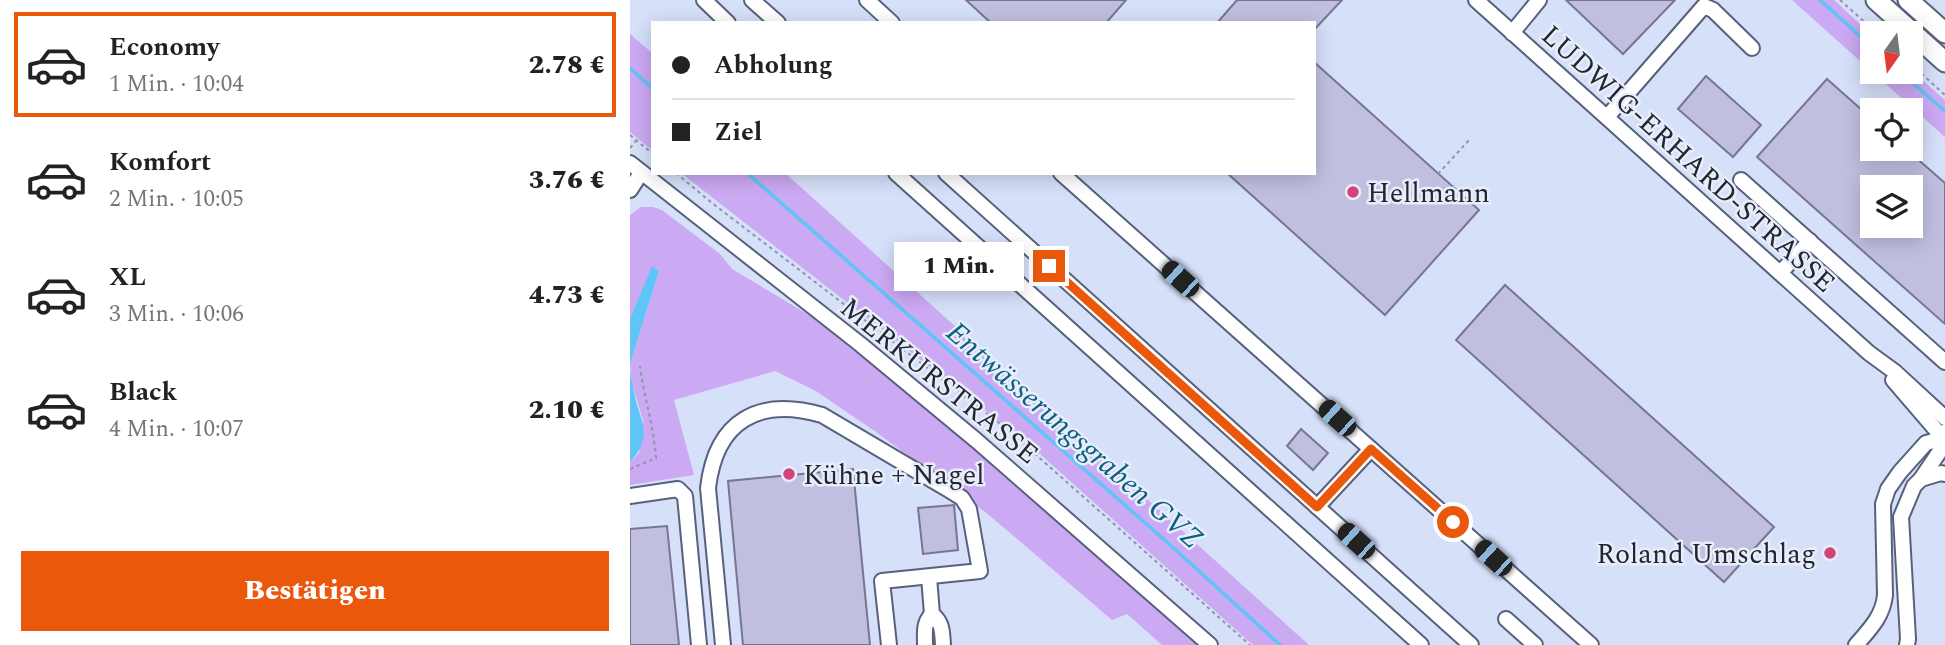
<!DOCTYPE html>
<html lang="de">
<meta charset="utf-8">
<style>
:root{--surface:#fff;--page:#f2f2f2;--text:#222;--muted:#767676;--line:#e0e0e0;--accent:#ea580c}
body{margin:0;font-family:Spectral,serif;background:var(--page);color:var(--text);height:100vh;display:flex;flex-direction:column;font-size:26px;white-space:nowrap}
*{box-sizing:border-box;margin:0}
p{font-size:23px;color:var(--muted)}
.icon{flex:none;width:38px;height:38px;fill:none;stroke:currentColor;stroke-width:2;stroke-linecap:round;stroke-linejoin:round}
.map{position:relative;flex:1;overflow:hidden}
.sheet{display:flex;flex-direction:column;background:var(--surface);width:630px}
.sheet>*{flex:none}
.guide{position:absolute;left:21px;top:21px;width:665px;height:154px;border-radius:0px;box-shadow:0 4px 18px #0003;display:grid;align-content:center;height:154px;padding:0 21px;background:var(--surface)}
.needle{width:46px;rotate:194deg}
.controls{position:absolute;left:1230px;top:21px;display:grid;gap:14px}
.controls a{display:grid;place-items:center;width:63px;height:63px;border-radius:0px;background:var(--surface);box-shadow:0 4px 18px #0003;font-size:35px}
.end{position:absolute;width:32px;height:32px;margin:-16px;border:9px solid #ea580c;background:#fff;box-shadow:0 0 0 4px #fff}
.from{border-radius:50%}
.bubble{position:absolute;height:49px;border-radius:0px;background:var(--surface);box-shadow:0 4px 18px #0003;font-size:23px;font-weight:800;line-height:49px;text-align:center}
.car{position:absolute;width:21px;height:42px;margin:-21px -10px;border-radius:9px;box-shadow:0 0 5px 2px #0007;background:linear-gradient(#222 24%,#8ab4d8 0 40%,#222 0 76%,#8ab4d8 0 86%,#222 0)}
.guide b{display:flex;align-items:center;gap:24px;height:66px;font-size:26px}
.guide b+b{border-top:2px solid var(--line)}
.guide i{width:18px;height:18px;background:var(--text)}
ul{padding:12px 0 0;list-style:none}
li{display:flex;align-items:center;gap:21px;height:105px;margin:0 14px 10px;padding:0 7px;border:4px solid transparent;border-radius:0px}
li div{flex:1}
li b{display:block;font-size:26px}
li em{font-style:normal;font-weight:800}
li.on{border-color:var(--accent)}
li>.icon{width:63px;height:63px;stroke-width:1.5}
.cta{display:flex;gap:14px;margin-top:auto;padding:14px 21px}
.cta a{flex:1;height:80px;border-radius:0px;background:var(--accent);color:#fff;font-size:28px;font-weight:800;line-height:80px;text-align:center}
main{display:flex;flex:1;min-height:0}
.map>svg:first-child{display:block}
.green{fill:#cca9f3}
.water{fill:#5ec5f6}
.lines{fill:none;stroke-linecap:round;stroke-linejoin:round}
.stream{stroke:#5ec5f6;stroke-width:3.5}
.building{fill:#c0bfe0;stroke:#777593;stroke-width:2;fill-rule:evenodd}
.minor-casing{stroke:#57617c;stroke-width:18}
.highway-casing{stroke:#57617c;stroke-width:23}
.path{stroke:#8d95a9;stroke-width:2;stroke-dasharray:3.5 3.5;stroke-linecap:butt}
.minor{stroke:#fff;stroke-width:14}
.highway{stroke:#fff;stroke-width:19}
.route{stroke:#ea580c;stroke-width:9}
.poi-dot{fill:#d04579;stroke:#e8edfa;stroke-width:2.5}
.labels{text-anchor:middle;stroke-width:5;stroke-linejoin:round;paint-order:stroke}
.street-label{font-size:28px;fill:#212631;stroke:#e8edfa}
.poi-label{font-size:28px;fill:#212631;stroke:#e8edfa;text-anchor:start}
.water-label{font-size:30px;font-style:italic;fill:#0c6080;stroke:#e8edfa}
</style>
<main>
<section class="sheet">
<ul>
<li class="on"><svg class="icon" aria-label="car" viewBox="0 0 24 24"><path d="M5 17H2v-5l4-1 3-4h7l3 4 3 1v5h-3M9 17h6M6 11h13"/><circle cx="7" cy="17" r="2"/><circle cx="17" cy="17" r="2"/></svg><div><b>Economy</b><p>1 Min. · 10:04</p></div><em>2.78 €</em></li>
<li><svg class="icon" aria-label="car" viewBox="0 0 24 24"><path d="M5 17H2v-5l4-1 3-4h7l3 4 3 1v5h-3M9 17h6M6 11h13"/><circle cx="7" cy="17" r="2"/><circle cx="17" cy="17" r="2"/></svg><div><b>Komfort</b><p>2 Min. · 10:05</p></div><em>3.76 €</em></li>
<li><svg class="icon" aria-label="car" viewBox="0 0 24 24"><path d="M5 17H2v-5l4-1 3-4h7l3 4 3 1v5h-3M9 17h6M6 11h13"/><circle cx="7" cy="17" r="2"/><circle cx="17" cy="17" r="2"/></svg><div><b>XL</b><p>3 Min. · 10:06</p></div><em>4.73 €</em></li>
<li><svg class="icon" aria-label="car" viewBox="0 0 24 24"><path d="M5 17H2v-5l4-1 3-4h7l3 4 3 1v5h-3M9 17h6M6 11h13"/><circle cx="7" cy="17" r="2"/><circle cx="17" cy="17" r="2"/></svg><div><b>Black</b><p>4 Min. · 10:07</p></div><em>2.10 €</em></li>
</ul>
<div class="cta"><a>Bestätigen</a></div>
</section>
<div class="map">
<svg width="1315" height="645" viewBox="0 0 1315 645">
<rect width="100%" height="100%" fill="#d6e0f9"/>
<!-- green -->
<g class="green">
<polygon points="1162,0 1204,0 1242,35 1242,72 1281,72 1281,70 1315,100 1315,137"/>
<polygon points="0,34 23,54 23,151 0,132"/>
<polygon points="51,173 155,173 679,645 623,645 401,446"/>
<polygon points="11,207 23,207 32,210 90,254 102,269 184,318 326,433 569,645 532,645 497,614 482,620 359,515 246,432 186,391 145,371 44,400 64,475 0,485 0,462 9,453 13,420 2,384 0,364 29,271 8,300 0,319 0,215"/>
</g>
<!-- water -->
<g class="water">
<polygon points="22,266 29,271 0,364 0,319"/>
<path d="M0,371c2,11 4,23 7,34 8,23 12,37 -7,57z"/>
</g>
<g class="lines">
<!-- stream -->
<g class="stream">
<polyline points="1190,0 1242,47"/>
<polyline points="0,68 23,89"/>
<polyline points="1270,72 1315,111"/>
<polyline points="117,173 538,543 650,645"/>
</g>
</g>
<!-- building -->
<g class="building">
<polygon points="336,0 496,0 476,23 361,23"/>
<polygon points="607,0 712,0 684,30 684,23 587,23"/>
<polygon points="936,0 1045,0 993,54"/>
<polygon points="684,62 849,210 755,315 597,173 684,173"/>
<polygon points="1076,76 1131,125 1103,157 1048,109"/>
<path d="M1197,79l45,40v30h34l39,34v141l-188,-167zM1242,187h39v39h-39z"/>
<polygon points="875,285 1144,527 1094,582 826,340"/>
<polygon points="671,429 698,453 683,470 657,446"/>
<polygon points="223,469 240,645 113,645 98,481"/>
<polygon points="324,505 328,550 293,554 288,508"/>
<polygon points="37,526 49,645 0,645 0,529"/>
</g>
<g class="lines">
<defs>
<g id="minor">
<polyline points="74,0 98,23"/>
<polyline points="122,0 148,23"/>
<polyline points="237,0 262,23"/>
<polyline points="846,0 1239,353 1265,372 1315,418"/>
<polyline points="882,33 909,0"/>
<polyline points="977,117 1074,6 1083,10 1122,48"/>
<polyline points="0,163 230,344 347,441 580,645"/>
<polyline points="266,173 791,645"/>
<polyline points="316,173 841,645"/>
<polyline points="431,173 961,645"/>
<polyline points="1111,180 1315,362"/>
<polyline points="0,190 11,173"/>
<polyline points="1150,273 1180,241"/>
<polyline points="1263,380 1306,430 1313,443"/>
<polyline points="1291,479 1311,473 1315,474"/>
<polyline points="0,496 48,489 55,496 69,645"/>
<polyline points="687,507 741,449"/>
<path d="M299,577l3,37c11,9 10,18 11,31"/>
<polyline points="876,619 905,645"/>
<path d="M93,645l-15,-157c8,-68 51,-91 114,-73l127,75 13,8 7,11 11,62 -98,10 7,64"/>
<path d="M295,645c0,-13 -2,-21 7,-31"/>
<path d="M1226,645c14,-16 27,-29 29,-50l-2,-91 5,-15 12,-17 26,-29 19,-5"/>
<polyline points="1277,645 1278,639 1271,517 1284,486 1291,479 1314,445 1314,432"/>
</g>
<g id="highway">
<polyline points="1246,0 1315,62"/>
<polyline points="1278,0 1315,33"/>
</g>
</defs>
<!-- minor casing -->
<use href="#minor" class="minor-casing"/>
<!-- highway casing -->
<use href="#highway" class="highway-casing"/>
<!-- path -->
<g class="path">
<polyline points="1210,0 1247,33"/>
<polyline points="1281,64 1315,95"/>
<polyline points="0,135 23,154"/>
<polyline points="0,148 6,141"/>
<polyline points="46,173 82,203 377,429 620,645"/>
<polyline points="808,174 840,139"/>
<path d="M0,469l26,-11c-2,-31 -12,-61 -16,-92"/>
</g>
<!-- minor -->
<use href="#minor" class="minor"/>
<!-- highway -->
<use href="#highway" class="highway"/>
</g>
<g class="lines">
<!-- route -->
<polyline class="route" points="419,266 687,507 741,449 823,522"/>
</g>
<!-- markers -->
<g class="poi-dot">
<circle cx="723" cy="192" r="7"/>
<circle cx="159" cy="474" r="7"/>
<circle cx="1200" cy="553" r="7"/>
</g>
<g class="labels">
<!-- street labels -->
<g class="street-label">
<text transform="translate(1059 158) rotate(42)" y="10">LUDWIG-ERHARD-STRASSE</text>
<text transform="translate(310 380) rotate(39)" y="10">MERKURSTRASSE</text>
</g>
<!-- poi labels -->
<g class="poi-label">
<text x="737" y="202">Hellmann</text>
<text x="173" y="484">Kühne + Nagel</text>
<text x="1186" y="563" text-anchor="end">Roland Umschlag</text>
</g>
<!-- water labels -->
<g class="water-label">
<text transform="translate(445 435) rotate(41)" y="10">Entwässerungsgraben GVZ</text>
</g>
</g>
</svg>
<div class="controls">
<a><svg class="needle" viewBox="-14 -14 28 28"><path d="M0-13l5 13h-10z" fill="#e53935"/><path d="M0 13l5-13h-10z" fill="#767676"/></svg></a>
<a><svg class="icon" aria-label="locate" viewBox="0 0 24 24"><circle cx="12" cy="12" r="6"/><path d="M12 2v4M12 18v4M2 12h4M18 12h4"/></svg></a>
<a><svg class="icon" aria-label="layers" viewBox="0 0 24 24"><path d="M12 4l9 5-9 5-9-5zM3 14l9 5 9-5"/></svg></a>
</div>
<i class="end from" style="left:823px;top:522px"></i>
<i class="end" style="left:419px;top:266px"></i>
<div class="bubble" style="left:264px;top:242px;width:130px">1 Min.</div>
<i class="car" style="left:550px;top:279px;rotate:312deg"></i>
<i class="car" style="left:707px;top:418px;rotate:312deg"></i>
<i class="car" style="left:726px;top:541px;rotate:312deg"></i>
<i class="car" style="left:863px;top:558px;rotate:312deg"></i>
<div class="guide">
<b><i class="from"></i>Abholung</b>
<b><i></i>Ziel</b>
</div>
</div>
</main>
